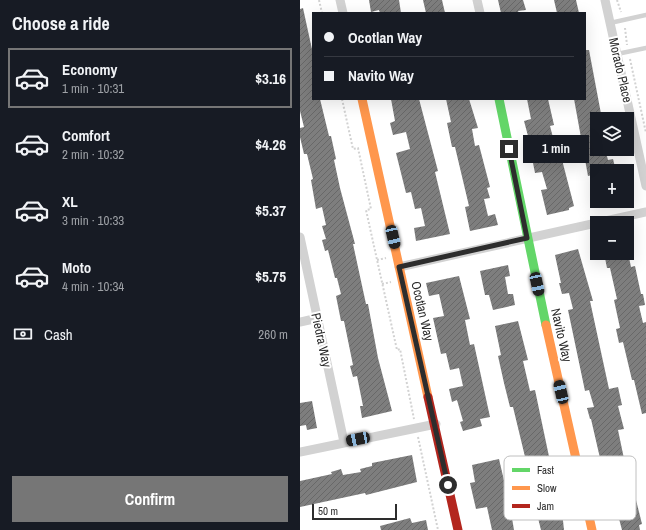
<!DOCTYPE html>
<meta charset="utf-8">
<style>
:root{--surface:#171b24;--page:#242831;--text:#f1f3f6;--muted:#9ea1a6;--line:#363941;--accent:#767676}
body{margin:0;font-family:"Archivo Narrow",sans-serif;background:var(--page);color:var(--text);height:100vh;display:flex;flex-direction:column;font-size:15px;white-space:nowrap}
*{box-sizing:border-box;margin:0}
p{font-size:13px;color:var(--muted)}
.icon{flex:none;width:22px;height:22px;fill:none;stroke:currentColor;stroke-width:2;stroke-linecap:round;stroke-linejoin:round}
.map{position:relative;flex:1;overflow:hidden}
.side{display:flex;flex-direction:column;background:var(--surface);width:300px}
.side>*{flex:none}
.hud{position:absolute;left:12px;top:12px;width:274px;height:88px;border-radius:0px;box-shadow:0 4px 16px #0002;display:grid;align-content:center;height:88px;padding:0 12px;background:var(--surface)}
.fabs{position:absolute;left:290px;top:112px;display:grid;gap:8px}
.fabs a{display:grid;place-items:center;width:44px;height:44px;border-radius:0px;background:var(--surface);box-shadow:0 4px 16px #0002;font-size:20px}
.scale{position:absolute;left:12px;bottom:10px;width:85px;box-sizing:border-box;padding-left:4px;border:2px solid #2d2d2d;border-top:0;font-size:11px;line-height:14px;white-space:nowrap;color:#2d2d2d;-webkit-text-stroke:3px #fff;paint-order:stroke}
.end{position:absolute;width:18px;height:18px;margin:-9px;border:5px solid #2d2d2d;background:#fff;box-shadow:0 0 0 2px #fff}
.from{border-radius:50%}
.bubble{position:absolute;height:28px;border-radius:0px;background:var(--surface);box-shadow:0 4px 16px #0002;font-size:13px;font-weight:700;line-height:28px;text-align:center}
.car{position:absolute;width:12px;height:24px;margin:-12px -6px;border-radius:5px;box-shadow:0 0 3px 1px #0007;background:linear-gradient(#222 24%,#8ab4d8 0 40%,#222 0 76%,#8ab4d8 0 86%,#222 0)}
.hud b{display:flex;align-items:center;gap:14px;height:38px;font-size:15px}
.hud b+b{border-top:1px solid var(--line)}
.hud i{width:10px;height:10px;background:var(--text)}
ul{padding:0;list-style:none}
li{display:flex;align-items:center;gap:12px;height:60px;margin:0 8px 6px;padding:0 4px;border:2px solid transparent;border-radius:0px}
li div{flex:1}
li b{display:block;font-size:15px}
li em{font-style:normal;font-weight:700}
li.current{border-color:var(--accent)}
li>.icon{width:36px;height:36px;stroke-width:1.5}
h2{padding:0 12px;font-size:18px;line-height:48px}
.pay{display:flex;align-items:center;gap:10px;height:44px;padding:0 12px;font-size:15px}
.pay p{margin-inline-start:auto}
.primary-button{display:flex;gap:8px;margin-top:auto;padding:8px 12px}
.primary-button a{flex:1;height:46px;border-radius:0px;background:var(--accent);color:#fff;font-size:16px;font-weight:700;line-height:46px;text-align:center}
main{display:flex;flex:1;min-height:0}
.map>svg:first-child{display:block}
.building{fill:url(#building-hatch)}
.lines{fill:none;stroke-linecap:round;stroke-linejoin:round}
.path{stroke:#d2d2d2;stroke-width:2;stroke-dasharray:2 2;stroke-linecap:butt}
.lane{stroke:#d2d2d2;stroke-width:4.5}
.street{stroke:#d2d2d2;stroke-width:9}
.fast{stroke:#63d668;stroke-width:9}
.slow{stroke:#ff974d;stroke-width:9}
.jam{stroke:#b3261e;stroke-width:9}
.route{stroke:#2d2d2d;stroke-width:5}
.labels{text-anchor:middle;stroke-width:4;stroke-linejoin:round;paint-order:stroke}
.street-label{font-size:13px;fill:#2d2d2d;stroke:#fff}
.key{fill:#fff;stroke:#c0c0c0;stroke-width:1}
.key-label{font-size:11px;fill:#2d2d2d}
</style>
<main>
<section class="side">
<h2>Choose a ride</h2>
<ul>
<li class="current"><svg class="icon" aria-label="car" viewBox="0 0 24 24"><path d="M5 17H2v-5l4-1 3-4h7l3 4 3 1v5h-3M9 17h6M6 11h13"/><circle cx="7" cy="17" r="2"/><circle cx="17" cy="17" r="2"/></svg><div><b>Economy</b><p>1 min · 10:31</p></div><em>$3.16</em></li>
<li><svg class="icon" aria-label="car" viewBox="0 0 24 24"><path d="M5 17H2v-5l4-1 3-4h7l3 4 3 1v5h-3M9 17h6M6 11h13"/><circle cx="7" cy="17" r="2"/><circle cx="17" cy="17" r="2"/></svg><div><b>Comfort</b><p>2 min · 10:32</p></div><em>$4.26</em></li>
<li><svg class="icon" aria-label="car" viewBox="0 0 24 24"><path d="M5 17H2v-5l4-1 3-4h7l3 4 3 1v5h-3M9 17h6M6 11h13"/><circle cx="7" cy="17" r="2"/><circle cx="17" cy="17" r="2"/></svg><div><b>XL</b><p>3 min · 10:33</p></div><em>$5.37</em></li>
<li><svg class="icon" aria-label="car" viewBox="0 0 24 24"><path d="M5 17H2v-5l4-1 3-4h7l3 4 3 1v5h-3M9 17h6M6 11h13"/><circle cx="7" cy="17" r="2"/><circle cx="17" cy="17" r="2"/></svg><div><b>Moto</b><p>4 min · 10:34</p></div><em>$5.75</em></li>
</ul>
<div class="pay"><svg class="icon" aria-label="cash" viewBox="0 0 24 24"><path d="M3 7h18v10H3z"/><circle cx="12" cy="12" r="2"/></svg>Cash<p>260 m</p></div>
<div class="primary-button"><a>Confirm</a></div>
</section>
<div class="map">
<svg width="346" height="530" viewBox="0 0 346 530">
<defs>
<pattern id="building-hatch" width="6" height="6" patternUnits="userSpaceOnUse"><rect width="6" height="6" fill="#7e7e7e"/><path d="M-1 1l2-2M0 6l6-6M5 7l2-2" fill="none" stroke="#686868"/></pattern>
</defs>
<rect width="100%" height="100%" fill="#fff"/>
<!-- building -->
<g class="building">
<polygon points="69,0 99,0 101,13 80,13 79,10 71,12"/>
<polygon points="123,0 142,0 145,13 126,13"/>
<polygon points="198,0 223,0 226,10 218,11 219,13 201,13"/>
<polygon points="254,0 276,0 279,13 257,13"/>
<polygon points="3,8 13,54 13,99 20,99 29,136 31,136 36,159 34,160 40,188 55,244 53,244 66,304 68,304 78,358 92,411 62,418 60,406 63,406 57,376 53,377 50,366 53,365 44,321 41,321 36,296 41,294 37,278 35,278 28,250 25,251 22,240 26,239 22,226 26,225 22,207 16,209 11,180 13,179 7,154 4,154 0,137 0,128 4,127 0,111 0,9"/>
<polygon points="285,50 289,50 302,119 297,119 297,149 305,149 308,160 313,159 316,171 297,171 297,174 288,176 274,99 285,99"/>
<polygon points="91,99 119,99 138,171 135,172 150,234 116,241 114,228 125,226 121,208 115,209 111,192 106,193 96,153 110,149 106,132 93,135 90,123 95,121"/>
<polygon points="146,99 169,99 178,128 172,129 175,146 179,145 190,187 187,188 190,198 184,199 188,216 195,214 198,225 170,231 165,207 169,206 155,147 152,147 147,123 151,122"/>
<polygon points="227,99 248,99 254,125 250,126 258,157 261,156 274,206 269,208 269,210 247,215 241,190 247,189 242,172 235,173 233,163 235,162 224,121 231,119"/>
<polygon points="278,249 293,301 290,301 309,389 318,387 322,405 318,406 324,429 318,430 327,473 329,472 342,524 339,525 340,530 322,530 318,515 311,517 309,506 311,506 291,419 290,419 287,408 294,407 289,390 285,391 268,310 273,309 269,293 262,294 259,283 261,283 255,255"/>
<polygon points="304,253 328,253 331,267 335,266 341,294 343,294 345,305 339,306 343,323 346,322 346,413 342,414 334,380 332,380 323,342 319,343 316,329 320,328 314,300 317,299 310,268 307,268"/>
<polygon points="208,265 210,276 205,277 208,294 213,294 215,305 193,310 189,295 185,295 180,271"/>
<polygon points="159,276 170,319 165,320 170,345 174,344 190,417 180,419 182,426 163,431 160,422 163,421 157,400 152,402 149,389 163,386 159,368 150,370 146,353 141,354 133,318 144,316 139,294 129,296 126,283"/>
<polygon points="218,321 228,360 223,361 230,391 235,390 255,485 251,486 255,503 261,502 264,530 241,530 238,518 234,519 229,494 232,494 227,465 213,407 210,407 204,383 198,356 201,355 195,326"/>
<polygon points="12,401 17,428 7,430 6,425 0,426 0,403"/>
<polygon points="112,455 117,482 66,495 65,493 0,507 0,481 32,474 31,472 41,469 43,475 61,472 60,469 72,466 72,463"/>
<polygon points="199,459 206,489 211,488 214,499 209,500 214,530 192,530 187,507 176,509 170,483 175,482 172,465"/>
<polygon points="110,518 112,523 126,520 128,530 81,530 80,526"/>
</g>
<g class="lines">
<!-- path -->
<g class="path">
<polyline points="19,0 22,13"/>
<polyline points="317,0 321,12"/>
<polyline points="325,28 327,45"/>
<polyline points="330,59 346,133"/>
<polyline points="42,99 53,149 58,148 71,209 66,210 97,350 100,349 114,419"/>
<polyline points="77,260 86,258"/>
<polyline points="82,284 91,282"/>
<polyline points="118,437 138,530"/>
</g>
<!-- lane -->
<g class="lane">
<polyline points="310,23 346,15"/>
<polyline points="317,54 346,48"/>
</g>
<!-- street -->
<g class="street">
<polyline points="40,0 43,13"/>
<polyline points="177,0 180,13"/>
<polyline points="305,0 346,186"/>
<polyline points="0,237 44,442"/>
<polyline points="99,267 346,212"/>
<polyline points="0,322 18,318"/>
<polyline points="0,452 136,424"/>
</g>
<!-- fast -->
<polyline class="fast" points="199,99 246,325"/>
<!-- slow -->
<g class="slow">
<polyline points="62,99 128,397"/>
<polyline points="246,325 292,530"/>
</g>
<!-- jam -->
<polyline class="jam" points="128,397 158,530"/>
</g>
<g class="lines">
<!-- route -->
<polyline class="route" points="148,485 99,267 227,238 209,149"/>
</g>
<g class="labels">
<!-- street labels -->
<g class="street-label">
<text transform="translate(321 70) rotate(77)" y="5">Morado Place</text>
<text transform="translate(123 311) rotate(77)" y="5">Ocotlan Way</text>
<text transform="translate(262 335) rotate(77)" y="5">Navito Way</text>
<text transform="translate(22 340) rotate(78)" y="5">Piedra Way</text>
</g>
</g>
<!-- legend -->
<rect x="204" y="456" width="132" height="64" rx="6" class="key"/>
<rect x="212" y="468" width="18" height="4" fill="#63d668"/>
<rect x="212" y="486" width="18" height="4" fill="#ff974d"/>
<rect x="212" y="504" width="18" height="4" fill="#b3261e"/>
<g class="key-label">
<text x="237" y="474">Fast</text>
<text x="237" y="492">Slow</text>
<text x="237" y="510">Jam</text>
</g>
</svg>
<div class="fabs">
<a><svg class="icon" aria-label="layers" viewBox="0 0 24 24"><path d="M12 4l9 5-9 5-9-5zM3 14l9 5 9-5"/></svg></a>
<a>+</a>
<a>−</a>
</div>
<div class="scale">50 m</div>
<i class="end from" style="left:148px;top:485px"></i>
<i class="end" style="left:209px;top:149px"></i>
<div class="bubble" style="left:223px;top:135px;width:66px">1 min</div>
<i class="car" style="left:93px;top:237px;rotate:167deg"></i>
<i class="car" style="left:237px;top:284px;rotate:168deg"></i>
<i class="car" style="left:261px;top:392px;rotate:347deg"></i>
<i class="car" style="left:58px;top:439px;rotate:259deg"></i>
<div class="hud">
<b><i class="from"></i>Ocotlan Way</b>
<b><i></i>Navito Way</b>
</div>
</div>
</main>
